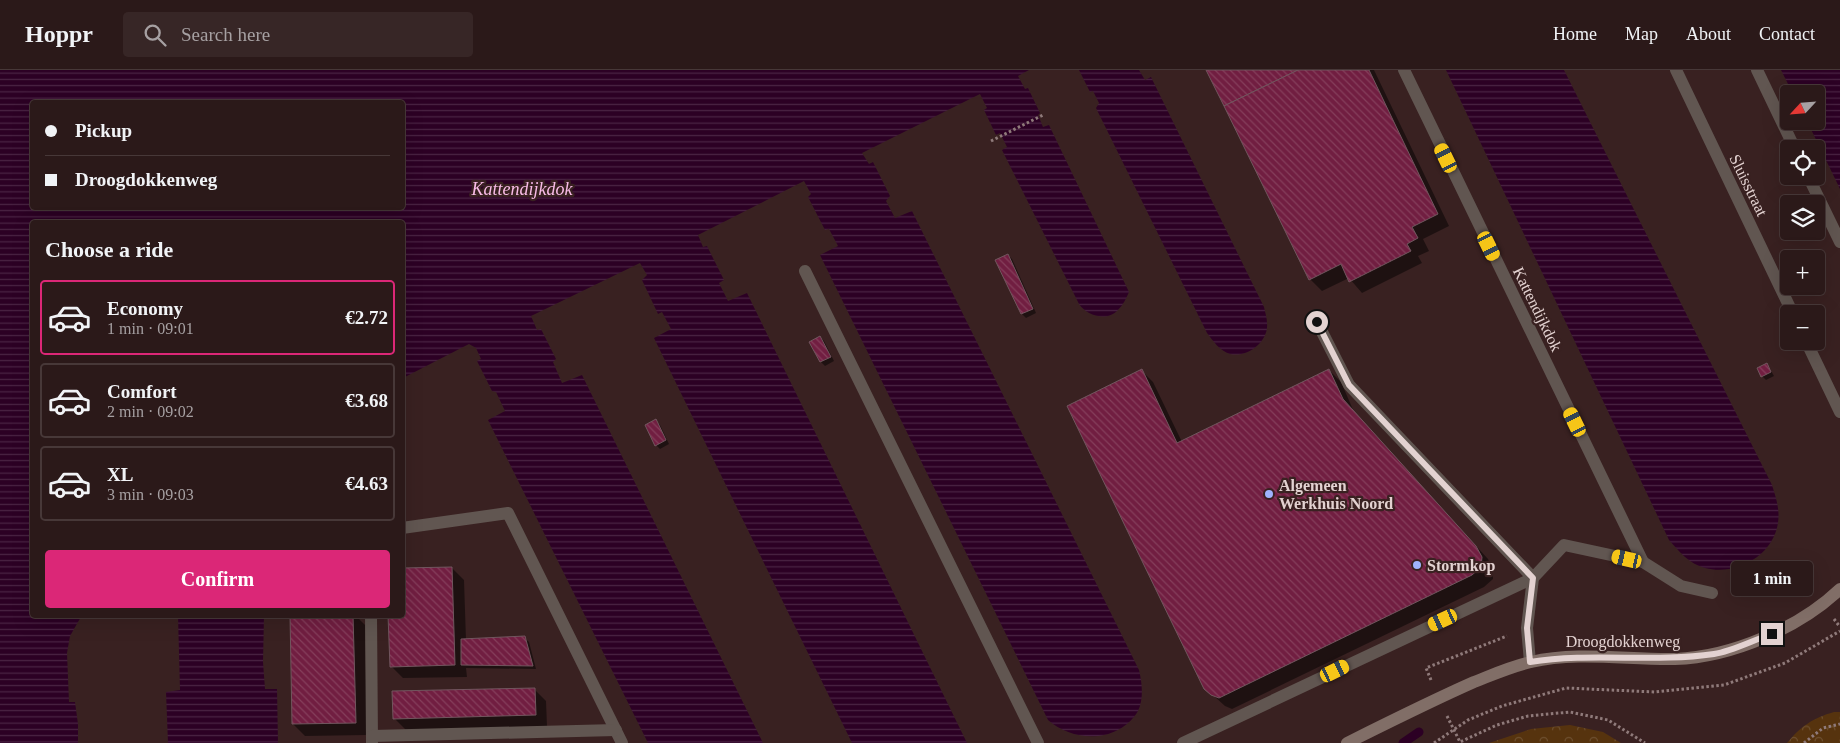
<!DOCTYPE html>
<meta charset="utf-8">
<style>
:root{--surface:#2b1919;--page:#372626;--text:#f1f3f6;--muted:#a6a0a2;--line:#473838;--accent:#db2777}
body{margin:0;font-family:"Times New Roman",serif;background:var(--page);color:var(--text);height:100vh;display:flex;flex-direction:column;font-size:19px;white-space:nowrap}
*{box-sizing:border-box;margin:0}
p{font-size:16px;color:var(--muted)}
.icon{flex:none;width:28px;height:28px;fill:none;stroke:currentColor;stroke-width:2;stroke-linecap:round;stroke-linejoin:round}
.map{position:relative;flex:1;overflow:hidden}
.sheet{position:absolute;left:30px;top:150px;width:375px;height:398px;display:flex;flex-direction:column;background:var(--surface);border-radius:5px;box-shadow:0 5px 20px #0002,0 0 0 1px var(--line)}
.sheet>*{flex:none}
.top-card{position:absolute;left:30px;top:30px;width:375px;height:110px;border-radius:5px;box-shadow:0 5px 20px #0002,0 0 0 1px var(--line);display:grid;align-content:center;height:110px;padding:0 15px;background:var(--surface)}
.needle{width:32px;rotate:244deg}
.tools{position:absolute;left:1780px;top:15px;display:grid;gap:10px}
.tools a{display:grid;place-items:center;width:45px;height:45px;border-radius:5px;background:var(--surface);box-shadow:0 5px 20px #0002,0 0 0 1px var(--line);font-size:25px}
.end{position:absolute;width:22px;height:22px;margin:-11px;border:6px solid #e3d2d1;background:#111;box-shadow:0 0 0 2px #111}
.from{border-radius:50%}
.bubble{position:absolute;height:35px;border-radius:5px;background:var(--surface);box-shadow:0 5px 20px #0002,0 0 0 1px var(--line);font-size:16px;font-weight:700;line-height:35px;text-align:center}
.car{position:absolute;width:15px;height:30px;margin:-15px -8px;border-radius:6px;box-shadow:0 0 4px 1px #0007;background:linear-gradient(#f5c518 24%,#345 0 40%,#f5c518 0 76%,#345 0 86%,#f5c518 0)}
.top-card b{display:flex;align-items:center;gap:18px;height:48px;font-size:19px}
.top-card b+b{border-top:1px solid var(--line)}
.top-card i{width:12px;height:12px;background:var(--text)}
ul{padding:0;list-style:none}
li{display:flex;align-items:center;gap:15px;height:75px;margin:0 10px 8px;padding:0 5px;border:2px solid var(--line);border-radius:5px}
li div{flex:1}
li b{display:block;font-size:19px}
li em{font-style:normal;font-weight:700}
li.on{border-color:var(--accent)}
li>.icon{width:45px;height:45px;stroke-width:1.5}
h2{padding:0 15px;font-size:22px;line-height:60px}
.button{display:flex;gap:10px;margin-top:auto;padding:10px 15px}
.button a{flex:1;height:58px;border-radius:5px;background:var(--accent);color:#fff;font-size:20px;font-weight:700;line-height:58px;text-align:center}
header{display:flex;align-items:center;gap:30px;box-sizing:border-box;height:70px;padding:0 25px;background:var(--surface);border-bottom:1px solid var(--line)}
header strong{font-size:24px}
nav{display:flex;gap:28px;margin-inline-start:auto;font-size:18px}
.search{width:350px;height:45px;background:var(--page);display:flex;align-items:center;gap:12px;box-sizing:border-box;padding:0 18px;border-radius:5px;color:var(--muted);font-size:19px}
.map>svg:first-child{display:block}
.forest{fill:url(#forest-crowns)}
.water{fill:url(#water-rules);fill-rule:evenodd}
.shadow{fill:#0007}
.lines{fill:none;stroke-linecap:round;stroke-linejoin:round}
.stream{stroke:#2c0024;stroke-width:9}
.building{fill:url(#building-back-hatch);stroke:#71565e}
.path{stroke:#8f7a7a;stroke-width:3;stroke-dasharray:2.5 2.5;stroke-linecap:butt}
.lane{stroke:#615651;stroke-width:12}
.secondary{stroke:#816e67;stroke-width:12}
.route{stroke:#e3d2d1;stroke-width:6}
.poi-dot{fill:#9fb3fd;stroke:#392121;stroke-width:2}
.labels{text-anchor:middle;stroke-width:4.5;stroke-linejoin:round;paint-order:stroke}
.street-label{font-size:16px;fill:#e3d2d1;stroke:#392121}
.poi-label{font-size:16px;font-weight:bold;fill:#e3d2d1;stroke:#392121;text-anchor:start}
.water-label{font-size:18px;font-style:italic;fill:#f8bbe6;stroke:#392121}
</style>
<header>
<strong>Hoppr</strong>
<div class="search"><svg class="icon" aria-label="search" viewBox="0 0 24 24"><circle cx="10" cy="10" r="6"/><path d="M15 15l6 6"/></svg>Search here</div>
<nav><a>Home</a><a>Map</a><a>About</a><a>Contact</a></nav>
</header>
<div class="map">
<svg width="1840" height="673" viewBox="0 0 1840 673">
<defs>
<pattern id="forest-crowns" width="20" height="18" patternUnits="userSpaceOnUse" patternTransform="scale(1.25)"><rect width="20" height="18" fill="#56330e"/><path d="M2 6a3 3 0 1 1 6 0M12 15a3 3 0 1 1 6 0" fill="none" stroke="#6e5030"/></pattern>
<pattern id="water-rules" width="6" height="5" patternUnits="userSpaceOnUse" patternTransform="scale(1.25)"><rect width="6" height="5" fill="#2c0024"/><path d="M0 2.5h6" fill="none" stroke="#4a2443"/></pattern>
<pattern id="building-back-hatch" width="6" height="6" patternUnits="userSpaceOnUse" patternTransform="scale(1.25)"><rect width="6" height="6" fill="#711e41"/><path d="M-1 5l2 2M0 0l6 6M5-1l2 2" fill="none" stroke="#853e5b"/></pattern>
</defs>
<rect width="100%" height="100%" fill="#392121"/>
<!-- forest -->
<g class="forest">
<path d="M1834,642h6v31h-53c14,-17 26,-25 47,-31z"/>
<polygon points="1570,655 1603,662 1621,673 1489,673 1531,659"/>
</g>
<!-- water -->
<g class="water">
<path d="M0,0h1029l-11,6 7,13 3,-1 12,25 -2,2 5,12 6,-2 80,167c-3,7 -6,13 -11,18 -11,12 -31,6 -39,-6l-77,-154 5,-3 -7,-14 -4,2 -12,-25 3,-2 -7,-14 -118,59 7,11 4,-2 17,34 -4,5 9,17 17,-7 227,459c3,13 5,28 -1,41 -19,32 -64,32 -90,9l-228,-465 18,-9 -9,-17 -4,1 -17,-33 3,-3 -7,-13 -106,54 5,12 4,-1 17,34 -5,3 9,18 19,-8 220,450h-115l-198,-405 17,-9 -9,-17 -4,2 -16,-34 5,-5 -7,-12 -109,53 6,14 4,-1 15,30 -3,3 9,21 20,-8 181,368h-115l-160,-323 17,-9 -9,-19 -4,-1 -15,-30 4,-2 -5,-11 -7,-4 -66,34 -1,-156h-370v393h50l-12,21 -3,17 2,49h6l3,22v19h-78zM402,32v106h-370v-106z"/>
<path d="M1079,0h60l6,10 6,-3 113,230c1,5 3,11 3,16 2,18 -19,35 -37,31 -10,-3 -17,-13 -23,-21l-111,-225 3,-5 -6,-12 -3,1z"/>
<path d="M1446,0h118l208,415c4,13 8,24 6,38 -5,33 -42,53 -73,45 -16,-4 -26,-17 -36,-28z"/>
<polygon points="1781,0 1840,0 1840,119 1807,51 1816,51 1816,24 1793,24"/>
<polygon points="178,545 264,545 263,592 265,619 277,619 278,673 168,673 166,622 180,620"/>
</g>
<!-- shadow -->
<g class="shadow">
<polygon points="1208,0 1374,0 1449,156 1423,169 1429,181 1418,186 1422,193 1362,223 1349,208 1322,221 1310,209"/>
<polygon points="1008,185 1012,189 1036,243 1026,248 1022,244 997,190"/>
<polygon points="820,267 824,271 834,291 825,296 821,292 811,272"/>
<polygon points="1767,294 1774,306 1766,310 1762,306"/>
<polygon points="1141,300 1153,312 1182,372 1329,300 1341,312 1354,342 1488,489 1493,500 1493,509 1484,517 1232,639 1225,636 1205,618"/>
<polygon points="656,351 660,355 669,374 660,379 656,375"/>
<polygon points="452,498 464,510 466,570 524,567 529,572 536,599 466,598 467,607 403,608 391,596 390,545 402,545"/>
<polygon points="291,545 355,545 365,555 367,665 305,666 293,654"/>
<polygon points="534,619 546,631 547,656 406,660 394,648"/>
</g>
<g class="lines">
<!-- stream -->
<polyline class="stream" points="1403,673 1419,662"/>
</g>
<!-- building -->
<g class="building">
<polygon points="1206,0 1298,0 1224,36"/>
<polygon points="1298,0 1369,0 1438,144 1412,157 1418,168 1407,174 1411,181 1349,212 1341,194 1309,210 1224,36"/>
<polygon points="1008,184 1033,239 1021,244 995,190"/>
<polygon points="820,266 831,287 820,292 809,272"/>
<polygon points="1767,293 1771,302 1761,307 1757,298"/>
<polygon points="1142,299 1177,373 1329,299 1343,329 1476,476 1482,487 1481,497 1472,505 1219,628 1211,625 1204,619 1067,336"/>
<polygon points="656,349 666,370 655,376 645,355"/>
<polygon points="452,497 455,595 390,597 388,545 402,545 402,498"/>
<polygon points="290,545 353,545 356,653 292,654"/>
<polygon points="525,566 533,596 461,595 461,569"/>
<polygon points="535,618 536,645 393,649 392,621"/>
</g>
<g class="lines">
<!-- path -->
<g class="path">
<polyline points="991,71 1043,45"/>
<polyline points="1834,549 1840,557"/>
<polyline points="1431,610 1426,598 1507,566"/>
<polyline points="1447,646 1460,672 1497,655 1528,646 1570,642 1608,650 1645,673"/>
<polyline points="1434,673 1468,650 1502,636 1566,618 1655,622 1724,615 1785,593 1840,561"/>
<polyline points="1804,673 1823,658 1840,654"/>
</g>
<!-- lane -->
<g class="lane">
<polyline points="1404,0 1643,492"/>
<polyline points="1676,0 1793,244"/>
<polyline points="1757,0 1795,79"/>
<polyline points="1808,106 1840,172"/>
<polyline points="805,201 1038,673"/>
<polyline points="1317,252 1349,315 1533,508 1527,558 1530,592"/>
<polyline points="1806,271 1840,342"/>
<polyline points="402,458 508,443 622,673"/>
<polyline points="371,545 372,672"/>
<polyline points="372,666 616,660"/>
<polyline points="1183,673 1533,508 1564,475 1643,492 1681,516 1712,523"/>
</g>
<!-- secondary -->
<path class="secondary" d="M1347,673c42,-21 84,-42 127,-61 18,-7 38,-16 57,-20 47,-11 97,-2 144,-3 57,-2 124,-31 165,-70"/>
</g>
<g class="lines">
<!-- route -->
<path class="route" d="M1317,252l32,63 184,193 -6,50 3,34c61,-10 123,1 184,-8 19,-3 39,-14 58,-20"/>
</g>
<!-- markers -->
<g class="poi-dot">
<circle cx="1269" cy="424" r="5"/>
<circle cx="1417" cy="495" r="5"/>
</g>
<g class="labels">
<!-- street labels -->
<g class="street-label">
<text transform="translate(1749 115) rotate(64)" y="6">Sluisstraat</text>
<text transform="translate(1538 239) rotate(64)" y="6">Kattendijkdok</text>
<text x="1623" y="577">Droogdokkenweg</text>
</g>
<!-- poi labels -->
<g class="poi-label">
<text x="1279" y="421">Algemeen<tspan x="1279" dy="18">Werkhuis Noord</tspan></text>
<text x="1427" y="501">Stormkop</text>
</g>
<!-- water labels -->
<g class="water-label">
<text x="522" y="125">Kattendijkdok</text>
</g>
</g>
</svg>
<div class="tools">
<a><svg class="needle" viewBox="-14 -14 28 28"><path d="M0-13l5 13h-10z" fill="#e53935"/><path d="M0 13l5-13h-10z" fill="#a6a0a2"/></svg></a>
<a><svg class="icon" aria-label="locate" viewBox="0 0 24 24"><circle cx="12" cy="12" r="6"/><path d="M12 2v4M12 18v4M2 12h4M18 12h4"/></svg></a>
<a><svg class="icon" aria-label="layers" viewBox="0 0 24 24"><path d="M12 4l9 5-9 5-9-5zM3 14l9 5 9-5"/></svg></a>
<a>+</a>
<a>−</a>
</div>
<i class="end from" style="left:1317px;top:252px"></i>
<i class="end" style="left:1772px;top:564px"></i>
<div class="bubble" style="left:1731px;top:491px;width:82px">1 min</div>
<i class="car" style="left:1446px;top:88px;rotate:334deg"></i>
<i class="car" style="left:1489px;top:176px;rotate:154deg"></i>
<i class="car" style="left:1575px;top:352px;rotate:334deg"></i>
<i class="car" style="left:1627px;top:489px;rotate:283deg"></i>
<i class="car" style="left:1443px;top:550px;rotate:245deg"></i>
<i class="car" style="left:1335px;top:601px;rotate:64deg"></i>
<div class="top-card">
<b><i class="from"></i>Pickup</b>
<b><i></i>Droogdokkenweg</b>
</div>
<section class="sheet">
<h2>Choose a ride</h2>
<ul>
<li class="on"><svg class="icon" aria-label="car" viewBox="0 0 24 24"><path d="M5 17H2v-5l4-1 3-4h7l3 4 3 1v5h-3M9 17h6M6 11h13"/><circle cx="7" cy="17" r="2"/><circle cx="17" cy="17" r="2"/></svg><div><b>Economy</b><p>1 min · 09:01</p></div><em>€2.72</em></li>
<li><svg class="icon" aria-label="car" viewBox="0 0 24 24"><path d="M5 17H2v-5l4-1 3-4h7l3 4 3 1v5h-3M9 17h6M6 11h13"/><circle cx="7" cy="17" r="2"/><circle cx="17" cy="17" r="2"/></svg><div><b>Comfort</b><p>2 min · 09:02</p></div><em>€3.68</em></li>
<li><svg class="icon" aria-label="car" viewBox="0 0 24 24"><path d="M5 17H2v-5l4-1 3-4h7l3 4 3 1v5h-3M9 17h6M6 11h13"/><circle cx="7" cy="17" r="2"/><circle cx="17" cy="17" r="2"/></svg><div><b>XL</b><p>3 min · 09:03</p></div><em>€4.63</em></li>
</ul>
<div class="button"><a>Confirm</a></div>
</section>
</div>
